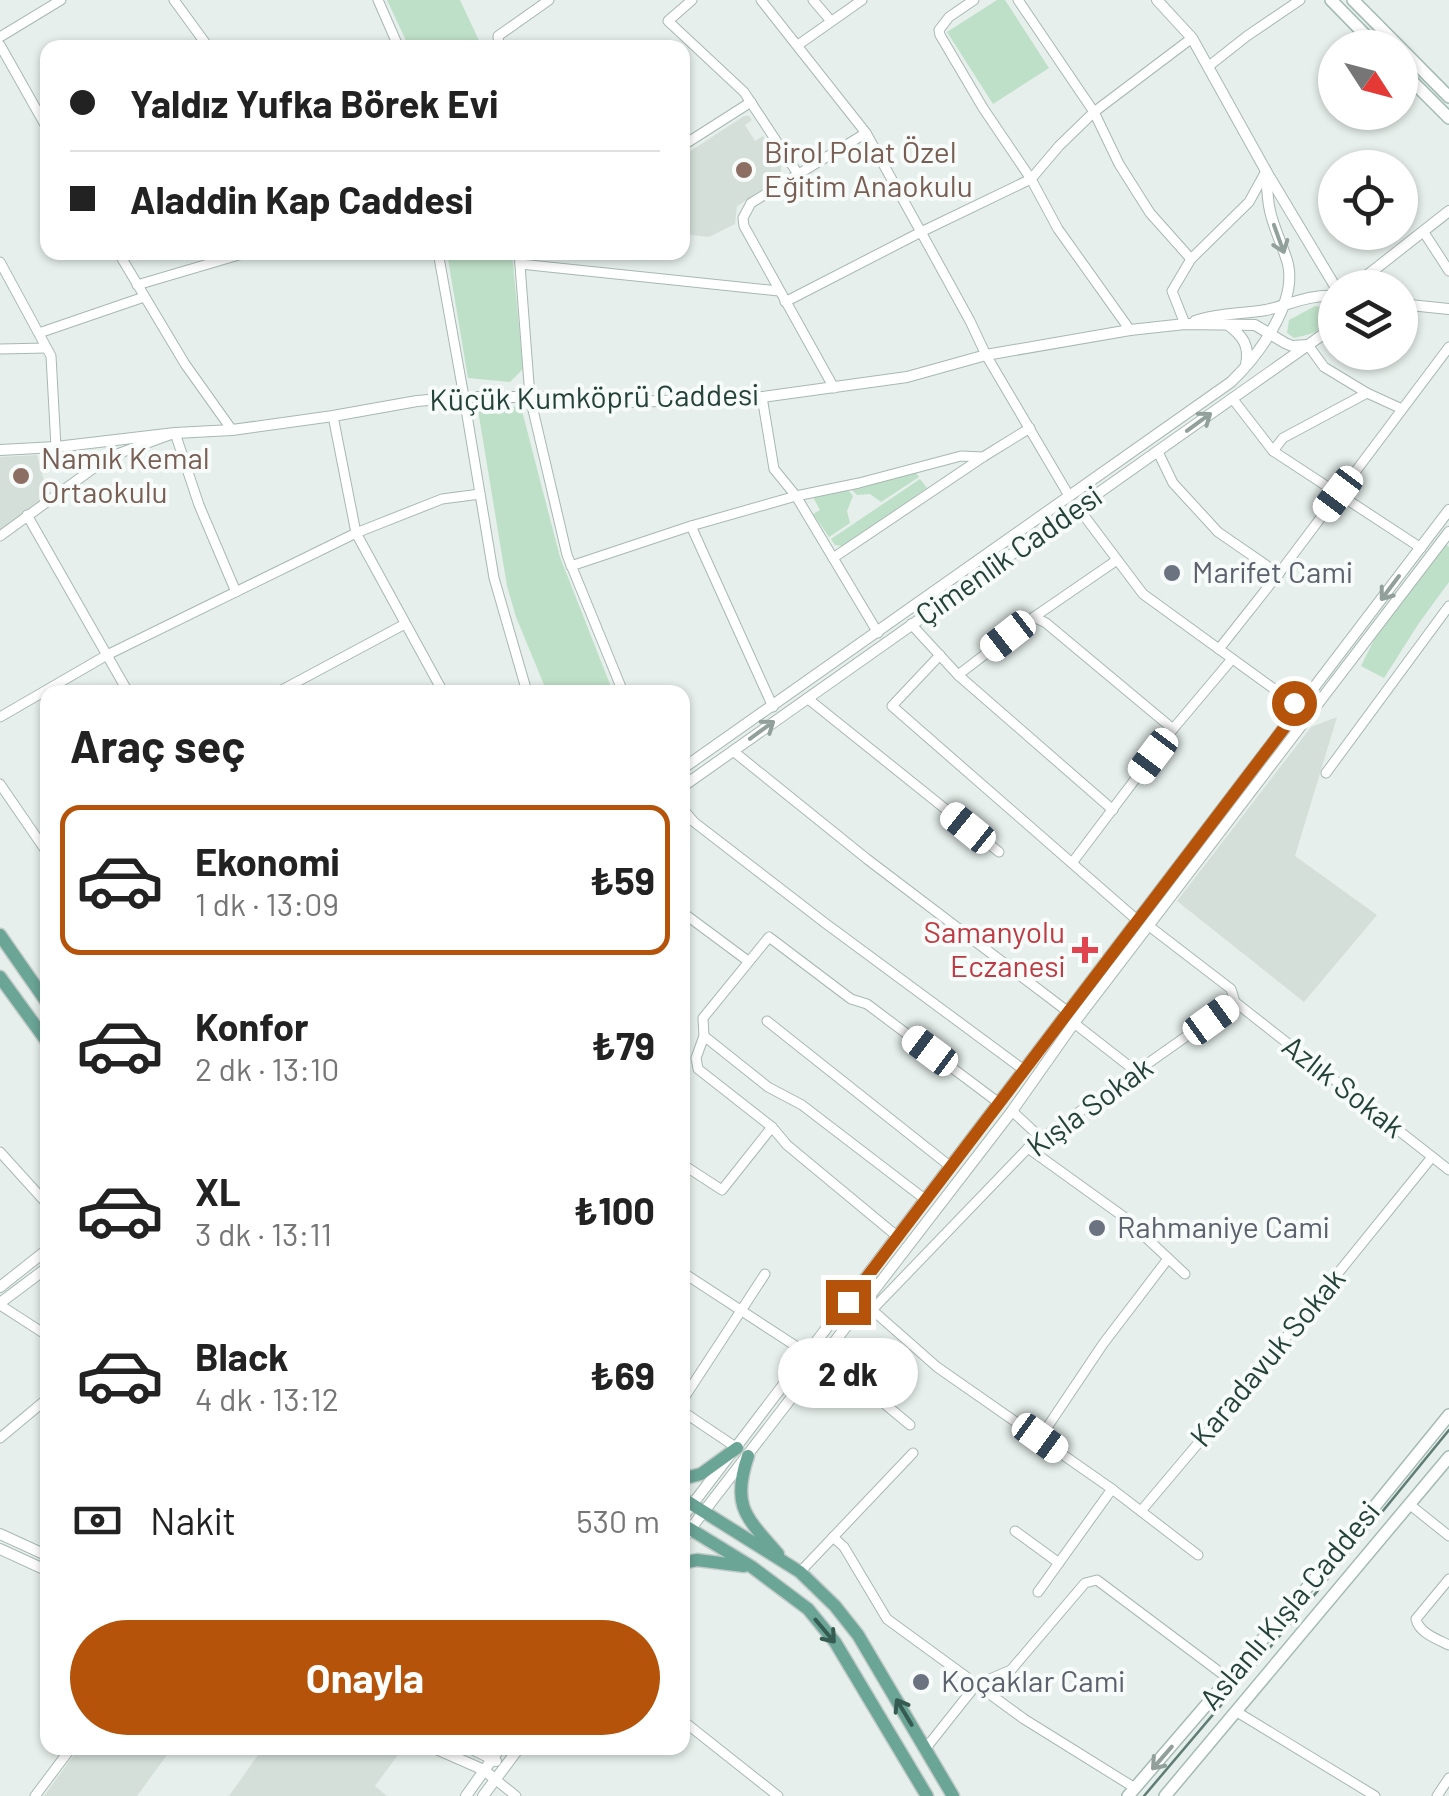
<!DOCTYPE html>
<html lang="tr">
<meta charset="utf-8">
<style>
:root{--surface:#fff;--page:#f2f2f2;--text:#222;--muted:#767676;--line:#e0e0e0;--accent:#b45309}
body{margin:0;font-family:Barlow,sans-serif;background:var(--page);color:var(--text);height:100vh;display:flex;flex-direction:column;font-size:38px;white-space:nowrap}
*{box-sizing:border-box;margin:0}
p{font-size:32px;color:var(--muted)}
.icon{flex:none;width:55px;height:55px;fill:none;stroke:currentColor;stroke-width:2;stroke-linecap:round;stroke-linejoin:round}
.map{position:relative;flex:1;overflow:hidden}
.panel{position:absolute;left:40px;top:685px;width:650px;height:1070px;display:flex;flex-direction:column;background:var(--surface);border-radius:20px;box-shadow:0 2px 8px #0004}
.panel>*{flex:none}
.guide{position:absolute;left:40px;top:40px;width:650px;height:220px;border-radius:20px;box-shadow:0 2px 8px #0004;display:grid;align-content:center;height:220px;padding:0 30px;background:var(--surface)}
.needle{width:65px;rotate:126deg}
.controls{position:absolute;left:1318px;top:30px;display:grid;gap:20px}
.controls a{display:grid;place-items:center;width:100px;height:100px;border-radius:50%;background:var(--surface);box-shadow:0 2px 8px #0004;font-size:50px}
.end{position:absolute;width:45px;height:45px;margin:-22px;border:12px solid #b45309;background:#fff;box-shadow:0 0 0 5px #fff}
.from{border-radius:50%}
.bubble{position:absolute;height:70px;border-radius:35px;background:var(--surface);box-shadow:0 2px 8px #0004;font-size:32px;font-weight:700;line-height:70px;text-align:center}
.car{position:absolute;width:30px;height:60px;margin:-30px -15px;border-radius:12px;box-shadow:0 0 8px 2px #0007;background:linear-gradient(#fff 24%,#345 0 40%,#fff 0 76%,#345 0 86%,#fff 0)}
.guide b{display:flex;align-items:center;gap:35px;height:95px;font-size:38px}
.guide b+b{border-top:2px solid var(--line)}
.guide i{width:25px;height:25px;background:var(--text)}
ul{padding:0;list-style:none}
li{display:flex;align-items:center;gap:30px;height:150px;margin:0 20px 15px;padding:0 10px;border:5px solid transparent;border-radius:20px}
li div{flex:1}
li b{display:block;font-size:38px}
li em{font-style:normal;font-weight:700}
li.active{border-color:var(--accent)}
li>.icon{width:90px;height:90px;stroke-width:1.5}
h2{padding:0 30px;font-size:45px;line-height:120px}
.pay{display:flex;align-items:center;gap:25px;height:110px;padding:0 30px;font-size:38px}
.pay p{margin-inline-start:auto}
.action{display:flex;gap:20px;margin-top:auto;padding:20px 30px}
.action a{flex:1;height:115px;border-radius:60px;background:var(--accent);color:#fff;font-size:40px;font-weight:700;line-height:115px;text-align:center}
.map>svg:first-child{display:block}
.built{fill:#d4dfda}
.green{fill:#bfe0c8}
.lines{fill:none;stroke-linecap:round;stroke-linejoin:round}
.minor-casing{stroke:#a8b8b2;stroke-width:11}
.tertiary-casing{stroke:#a8b8b2;stroke-width:12}
.secondary-casing{stroke:#a4bbb3;stroke-width:14}
.primary-casing{stroke:#c2cac8;stroke-width:15}
.minor{stroke:#fff;stroke-width:9}
.tertiary{stroke:#fff;stroke-width:10}
.secondary{stroke:#fff;stroke-width:11}
.primary{stroke:#6aa596;stroke-width:12}
.tram{stroke:#5f7d75;stroke-width:2.5}
.oneway{stroke:#92a09c}
.oneway2{stroke:#365b51}
.route{stroke:#b45309;stroke-width:12}
.education-dot{fill:#8d6e63;stroke:#f7fbf9;stroke-width:4}
.worship-dot{fill:#6b7280;stroke:#f7fbf9;stroke-width:4}
.health-dot{fill:#e0444e;stroke:#f7fbf9;stroke-width:4}
.labels{text-anchor:middle;stroke-width:8;stroke-linejoin:round;paint-order:stroke}
.education-label{font-size:30px;fill:#785e54;stroke:#f7fbf9;text-anchor:start}
.street-label{font-size:30px;fill:#24423a;stroke:#f7fbf9}
.worship-label{font-size:30px;fill:#5b616d;stroke:#f7fbf9;text-anchor:start}
.health-label{font-size:30px;fill:#be3a42;stroke:#f7fbf9;text-anchor:end}
</style>
<div class="map">
<svg width="1449" height="1796" viewBox="0 0 1449 1796">
<rect width="100%" height="100%" fill="#e6efeb"/>
<!-- built -->
<g class="built">
<polygon points="744,116 749,116 752,120 745,125 755,141 763,136 781,164 781,173 769,186 737,206 735,224 709,237 683,234 683,156"/>
<polygon points="37,455 48,495 0,531 0,457"/>
<polygon points="1337,717 1295,856 1377,915 1304,1002 1177,901 1311,727"/>
<polygon points="79,1748 172,1748 137,1796 44,1796"/>
<polygon points="263,1748 403,1748 375,1786 387,1796 229,1796"/>
</g>
<!-- green -->
<g class="green">
<polygon points="387,0 460,0 482,47 409,47"/>
<polygon points="997,0 1005,0 1049,68 993,104 947,32"/>
<polygon points="447,253 512,253 523,369 510,382 468,378"/>
<path d="M1315,306l6,1 7,7c-2,19 -19,20 -34,24l-7,-5 2,-13z"/>
<polygon points="483,405 521,407 560,557 613,692 547,692 516,617 507,586 478,410"/>
<polygon points="916,473 919,477 881,502 870,494 857,495 850,488"/>
<polygon points="920,479 927,488 842,546 835,545 831,539"/>
<polygon points="847,489 853,496 847,511 850,523 829,537 813,514 820,510 813,497"/>
<polygon points="1443,542 1449,547 1449,582 1419,623 1384,678 1361,666 1383,622"/>
</g>
<g class="lines">
<defs>
<g id="minor">
<polyline points="174,0 209,48"/>
<polyline points="378,0 399,48"/>
<polyline points="692,0 668,21 744,92 798,174"/>
<polyline points="761,0 866,133 921,232 1031,179 1059,146 1094,112 1192,38"/>
<polyline points="813,0 831,21"/>
<polyline points="974,0 949,17 939,30 940,35 983,108 1031,179 1058,229 1130,330"/>
<polyline points="1018,0 1094,112 1119,164 1150,213 1191,259"/>
<polyline points="0,37 61,0"/>
<polyline points="0,45 48,130"/>
<polyline points="798,45 862,0"/>
<polyline points="499,48 498,36 549,0"/>
<polyline points="1209,66 1247,36 1300,0"/>
<polyline points="682,146 751,102"/>
<polyline points="1423,231 1449,271"/>
<polyline points="118,252 185,364 232,430"/>
<polyline points="438,252 464,397 494,578 527,692"/>
<polyline points="519,252 530,397 567,555 623,692"/>
<polyline points="0,262 51,356 56,447"/>
<polyline points="520,264 779,291"/>
<polyline points="137,285 249,252"/>
<polyline points="785,302 921,232 970,321 986,355 1068,494"/>
<polyline points="1185,324 1172,291 1191,259 1249,202 1265,173"/>
<polyline points="39,333 144,297"/>
<polyline points="0,349 46,348"/>
<polyline points="834,388 744,226 743,218 751,203 866,133"/>
<polyline points="1367,393 1402,409"/>
<polyline points="762,397 774,469 796,496 878,633"/>
<polyline points="1232,398 1273,451 1421,548"/>
<polyline points="333,416 356,533 443,692"/>
<polyline points="1273,451 1283,438 1367,393 1324,367 1308,345"/>
<polyline points="1158,452 1173,483 1218,532 1279,574"/>
<polyline points="1079,509 1143,594 1299,707"/>
<polyline points="27,515 128,692"/>
<polyline points="691,526 773,707"/>
<polyline points="0,536 109,457 175,433 199,505 236,592"/>
<polyline points="833,558 983,457"/>
<polyline points="571,566 691,526 796,496 859,483 961,456 983,457 1030,428"/>
<polyline points="1034,617 1046,623 1173,729"/>
<polyline points="911,624 958,675 1113,810"/>
<polyline points="1219,649 1283,568 1449,347"/>
<polyline points="940,655 892,706 1137,920"/>
<polyline points="958,675 1034,617 1117,560"/>
<polyline points="278,692 405,624"/>
<polyline points="807,698 999,852"/>
<polyline points="0,717 107,655 356,533 442,499 480,494"/>
<polyline points="733,751 867,859 1067,1011"/>
<polyline points="1326,773 1449,606"/>
<polyline points="0,784 48,854"/>
<polyline points="682,808 694,822 825,923 1024,1070"/>
<polyline points="1072,863 1173,729 1232,659"/>
<polyline points="682,912 748,961"/>
<polyline points="1149,926 1231,989 1235,1002 1449,1170"/>
<polyline points="767,1021 951,1167"/>
<polyline points="1074,1023 1138,1073"/>
<polyline points="704,1036 768,1087 802,1105 926,1200"/>
<polyline points="1012,1111 1041,1138"/>
<polyline points="1028,1148 1124,1217 1185,1274"/>
<polyline points="0,1152 48,1205"/>
<polyline points="682,1164 722,1190 772,1127"/>
<polyline points="898,1237 787,1145 772,1127 698,1069 696,1058 704,1036 703,1018 769,937 851,999 867,1004 999,1103"/>
<polyline points="682,1272 808,1354"/>
<polyline points="0,1305 48,1336"/>
<polyline points="869,1307 937,1367 1112,1489 1198,1555"/>
<polyline points="872,1310 1028,1148 1235,1002"/>
<polyline points="826,1355 910,1425"/>
<polyline points="682,1401 765,1274"/>
<polyline points="682,1411 737,1448"/>
<polyline points="0,1438 48,1398"/>
<polyline points="1040,1438 1103,1344 1167,1260"/>
<polyline points="1409,1504 1449,1536"/>
<polyline points="1141,1511 1249,1383 1432,1157"/>
<polyline points="1015,1531 1059,1563"/>
<polyline points="833,1537 844,1547 887,1619 1024,1719 1135,1788"/>
<polyline points="800,1572 913,1453"/>
<path d="M1449,1579l-33,40c3,14 21,20 33,26"/>
<polyline points="1038,1592 1112,1489"/>
<polyline points="1237,1712 1375,1796"/>
<polyline points="682,1720 778,1796"/>
<polyline points="926,1748 976,1685 1011,1670 1085,1583 1097,1580 1229,1679"/>
<polyline points="496,1780 516,1796"/>
<polyline points="35,1796 71,1748"/>
<polyline points="1437,1796 1449,1778"/>
</g>
<g id="tertiary">
<polyline points="1157,0 1192,38 1266,171 1336,288"/>
<polyline points="1351,288 1449,211"/>
<polyline points="1400,304 1449,309"/>
<path d="M1195,321c23,-8 47,-7 71,-11 23,-5 44,-16 69,-14"/>
<path d="M1228,325c15,11 22,21 18,40"/>
<polyline points="0,450 56,447 175,433 232,430 333,416 417,401 464,397 540,397 634,402 762,397 907,377 986,355 1130,330 1185,324 1255,325 1285,343 1292,346 1308,345"/>
<path d="M682,769l549,-387c27,-26 66,-78 57,-118 -5,-18 -14,-35 -18,-53 -3,-13 -3,-27 -4,-40"/>
<polyline points="682,787 1335,326"/>
<polyline points="0,1287 48,1249"/>
<polyline points="0,1303 48,1267"/>
<polyline points="682,1518 1449,510"/>
<polyline points="0,1534 48,1556"/>
<polyline points="682,1540 1012,1111 1074,1023 1449,532"/>
<polyline points="0,1549 48,1571"/>
<polyline points="434,1748 484,1770 496,1780"/>
<polyline points="470,1748 496,1761"/>
<polyline points="466,1796 500,1748"/>
<polyline points="483,1796 519,1748"/>
</g>
<g id="secondary">
<polyline points="1331,0 1378,48"/>
<polyline points="1353,0 1449,97"/>
<polyline points="1400,69 1449,118"/>
<polyline points="1128,1796 1336,1554 1449,1415"/>
<polyline points="1165,1796 1449,1457"/>
</g>
<g id="primary">
<polyline points="0,935 48,1004"/>
<polyline points="0,977 48,1043"/>
<path d="M748,1456c-17,50 -2,61 30,98"/>
<polyline points="682,1479 701,1474 737,1448"/>
<polyline points="682,1498 800,1572 835,1606 858,1635 953,1796"/>
<polyline points="682,1524 752,1567 808,1609 835,1642 927,1796"/>
<polyline points="682,1563 697,1560 744,1566"/>
</g>
</defs>
<!-- minor casing -->
<use href="#minor" class="minor-casing"/>
<!-- tertiary casing -->
<use href="#tertiary" class="tertiary-casing"/>
<!-- secondary casing -->
<use href="#secondary" class="secondary-casing"/>
<!-- primary casing -->
<use href="#primary" class="primary-casing"/>
<!-- minor -->
<use href="#minor" class="minor"/>
<!-- tertiary -->
<use href="#tertiary" class="tertiary"/>
<!-- secondary -->
<use href="#secondary" class="secondary"/>
<!-- primary -->
<use href="#primary" class="primary"/>
<!-- tram -->
<polyline class="tram" points="1144,1796 1311,1599 1449,1430"/>
</g>
<!-- one-way arrows -->
<defs><path id="oneway-shaft" d="M-6 0H5M1.5-3L5.5 0L1.5 3" fill="none" stroke-width="1.6" stroke-linecap="round" stroke-linejoin="round" transform="scale(2.5)"/></defs>
<g class="oneway">
<use href="#oneway-shaft" transform="translate(1279 239) rotate(70)"/>
<use href="#oneway-shaft" transform="translate(1199 422) rotate(-36)"/>
<use href="#oneway-shaft" transform="translate(1390 588) rotate(127)"/>
<use href="#oneway-shaft" transform="translate(762 730) rotate(-36)"/>
<use href="#oneway-shaft" transform="translate(1162 1758) rotate(131)"/>
</g>
<g class="oneway2">
<use href="#oneway-shaft" transform="translate(825 1631) rotate(50)"/>
<use href="#oneway-shaft" transform="translate(904 1712) rotate(-121)"/>
</g>
<g class="lines">
<!-- route -->
<polyline class="route" points="848,1302 1300,707 1294,703"/>
</g>
<!-- markers -->
<g class="education-dot">
<circle cx="744" cy="170" r="10"/>
<circle cx="21" cy="476" r="10"/>
</g>
<g class="worship-dot">
<circle cx="1172" cy="573" r="10"/>
<circle cx="1097" cy="1228" r="10"/>
<circle cx="921" cy="1682" r="10"/>
</g>
<path class="health-dot" d="M1080 935h10v10h10v10h-10v10h-10v-10h-10v-10h10z"/>
<g class="labels">
<!-- education labels -->
<g class="education-label">
<text x="764" y="163">Birol Polat Özel<tspan x="764" dy="34">Eğitim Anaokulu</tspan></text>
<text x="41" y="469">Namık Kemal<tspan x="41" dy="34">Ortaokulu</tspan></text>
</g>
<!-- street labels -->
<g class="street-label">
<text transform="translate(594 398) rotate(-1)" y="10">Küçük Kumköprü Caddesi</text>
<text transform="translate(1009 556) rotate(-35)" y="10">Çimenlik Caddesi</text>
<text transform="translate(1343 1087) rotate(38)" y="10">Azlık Sokak</text>
<text transform="translate(1090 1107) rotate(-36)" y="10">Kışla Sokak</text>
<text transform="translate(1268 1358) rotate(-50)" y="10">Karadavuk Sokak</text>
<text transform="translate(1290 1606) rotate(-50)" y="10">Aslanlı Kışla Caddesi</text>
</g>
<!-- worship labels -->
<g class="worship-label">
<text x="1192" y="583">Marifet Cami</text>
<text x="1117" y="1238">Rahmaniye Cami</text>
<text x="941" y="1692">Koçaklar Cami</text>
</g>
<!-- health labels -->
<g class="health-label">
<text x="1065" y="943">Samanyolu<tspan x="1065" dy="34">Eczanesi</tspan></text>
</g>
</g>
</svg>
<div class="controls">
<a><svg class="needle" viewBox="-14 -14 28 28"><path d="M0-13l5 13h-10z" fill="#e53935"/><path d="M0 13l5-13h-10z" fill="#767676"/></svg></a>
<a><svg class="icon" aria-label="locate" viewBox="0 0 24 24"><circle cx="12" cy="12" r="6"/><path d="M12 2v4M12 18v4M2 12h4M18 12h4"/></svg></a>
<a><svg class="icon" aria-label="layers" viewBox="0 0 24 24"><path d="M12 4l9 5-9 5-9-5zM3 14l9 5 9-5"/></svg></a>
</div>
<i class="end from" style="left:1294px;top:703px"></i>
<i class="end" style="left:848px;top:1302px"></i>
<div class="bubble" style="left:778px;top:1338px;width:140px">2 dk</div>
<i class="car" style="left:1338px;top:494px;rotate:217deg"></i>
<i class="car" style="left:1008px;top:636px;rotate:232deg"></i>
<i class="car" style="left:1153px;top:756px;rotate:217deg"></i>
<i class="car" style="left:968px;top:828px;rotate:309deg"></i>
<i class="car" style="left:1211px;top:1020px;rotate:54deg"></i>
<i class="car" style="left:930px;top:1051px;rotate:307deg"></i>
<i class="car" style="left:1040px;top:1438px;rotate:126deg"></i>
<div class="guide">
<b><i class="from"></i>Yaldız Yufka Börek Evi</b>
<b><i></i>Aladdin Kap Caddesi</b>
</div>
<section class="panel">
<h2>Araç seç</h2>
<ul>
<li class="active"><svg class="icon" aria-label="car" viewBox="0 0 24 24"><path d="M5 17H2v-5l4-1 3-4h7l3 4 3 1v5h-3M9 17h6M6 11h13"/><circle cx="7" cy="17" r="2"/><circle cx="17" cy="17" r="2"/></svg><div><b>Ekonomi</b><p>1 dk · 13:09</p></div><em>₺59</em></li>
<li><svg class="icon" aria-label="car" viewBox="0 0 24 24"><path d="M5 17H2v-5l4-1 3-4h7l3 4 3 1v5h-3M9 17h6M6 11h13"/><circle cx="7" cy="17" r="2"/><circle cx="17" cy="17" r="2"/></svg><div><b>Konfor</b><p>2 dk · 13:10</p></div><em>₺79</em></li>
<li><svg class="icon" aria-label="car" viewBox="0 0 24 24"><path d="M5 17H2v-5l4-1 3-4h7l3 4 3 1v5h-3M9 17h6M6 11h13"/><circle cx="7" cy="17" r="2"/><circle cx="17" cy="17" r="2"/></svg><div><b>XL</b><p>3 dk · 13:11</p></div><em>₺100</em></li>
<li><svg class="icon" aria-label="car" viewBox="0 0 24 24"><path d="M5 17H2v-5l4-1 3-4h7l3 4 3 1v5h-3M9 17h6M6 11h13"/><circle cx="7" cy="17" r="2"/><circle cx="17" cy="17" r="2"/></svg><div><b>Black</b><p>4 dk · 13:12</p></div><em>₺69</em></li>
</ul>
<div class="pay"><svg class="icon" aria-label="cash" viewBox="0 0 24 24"><path d="M3 7h18v10H3z"/><circle cx="12" cy="12" r="2"/></svg>Nakit<p>530 m</p></div>
<div class="action"><a>Onayla</a></div>
</section>
</div>
